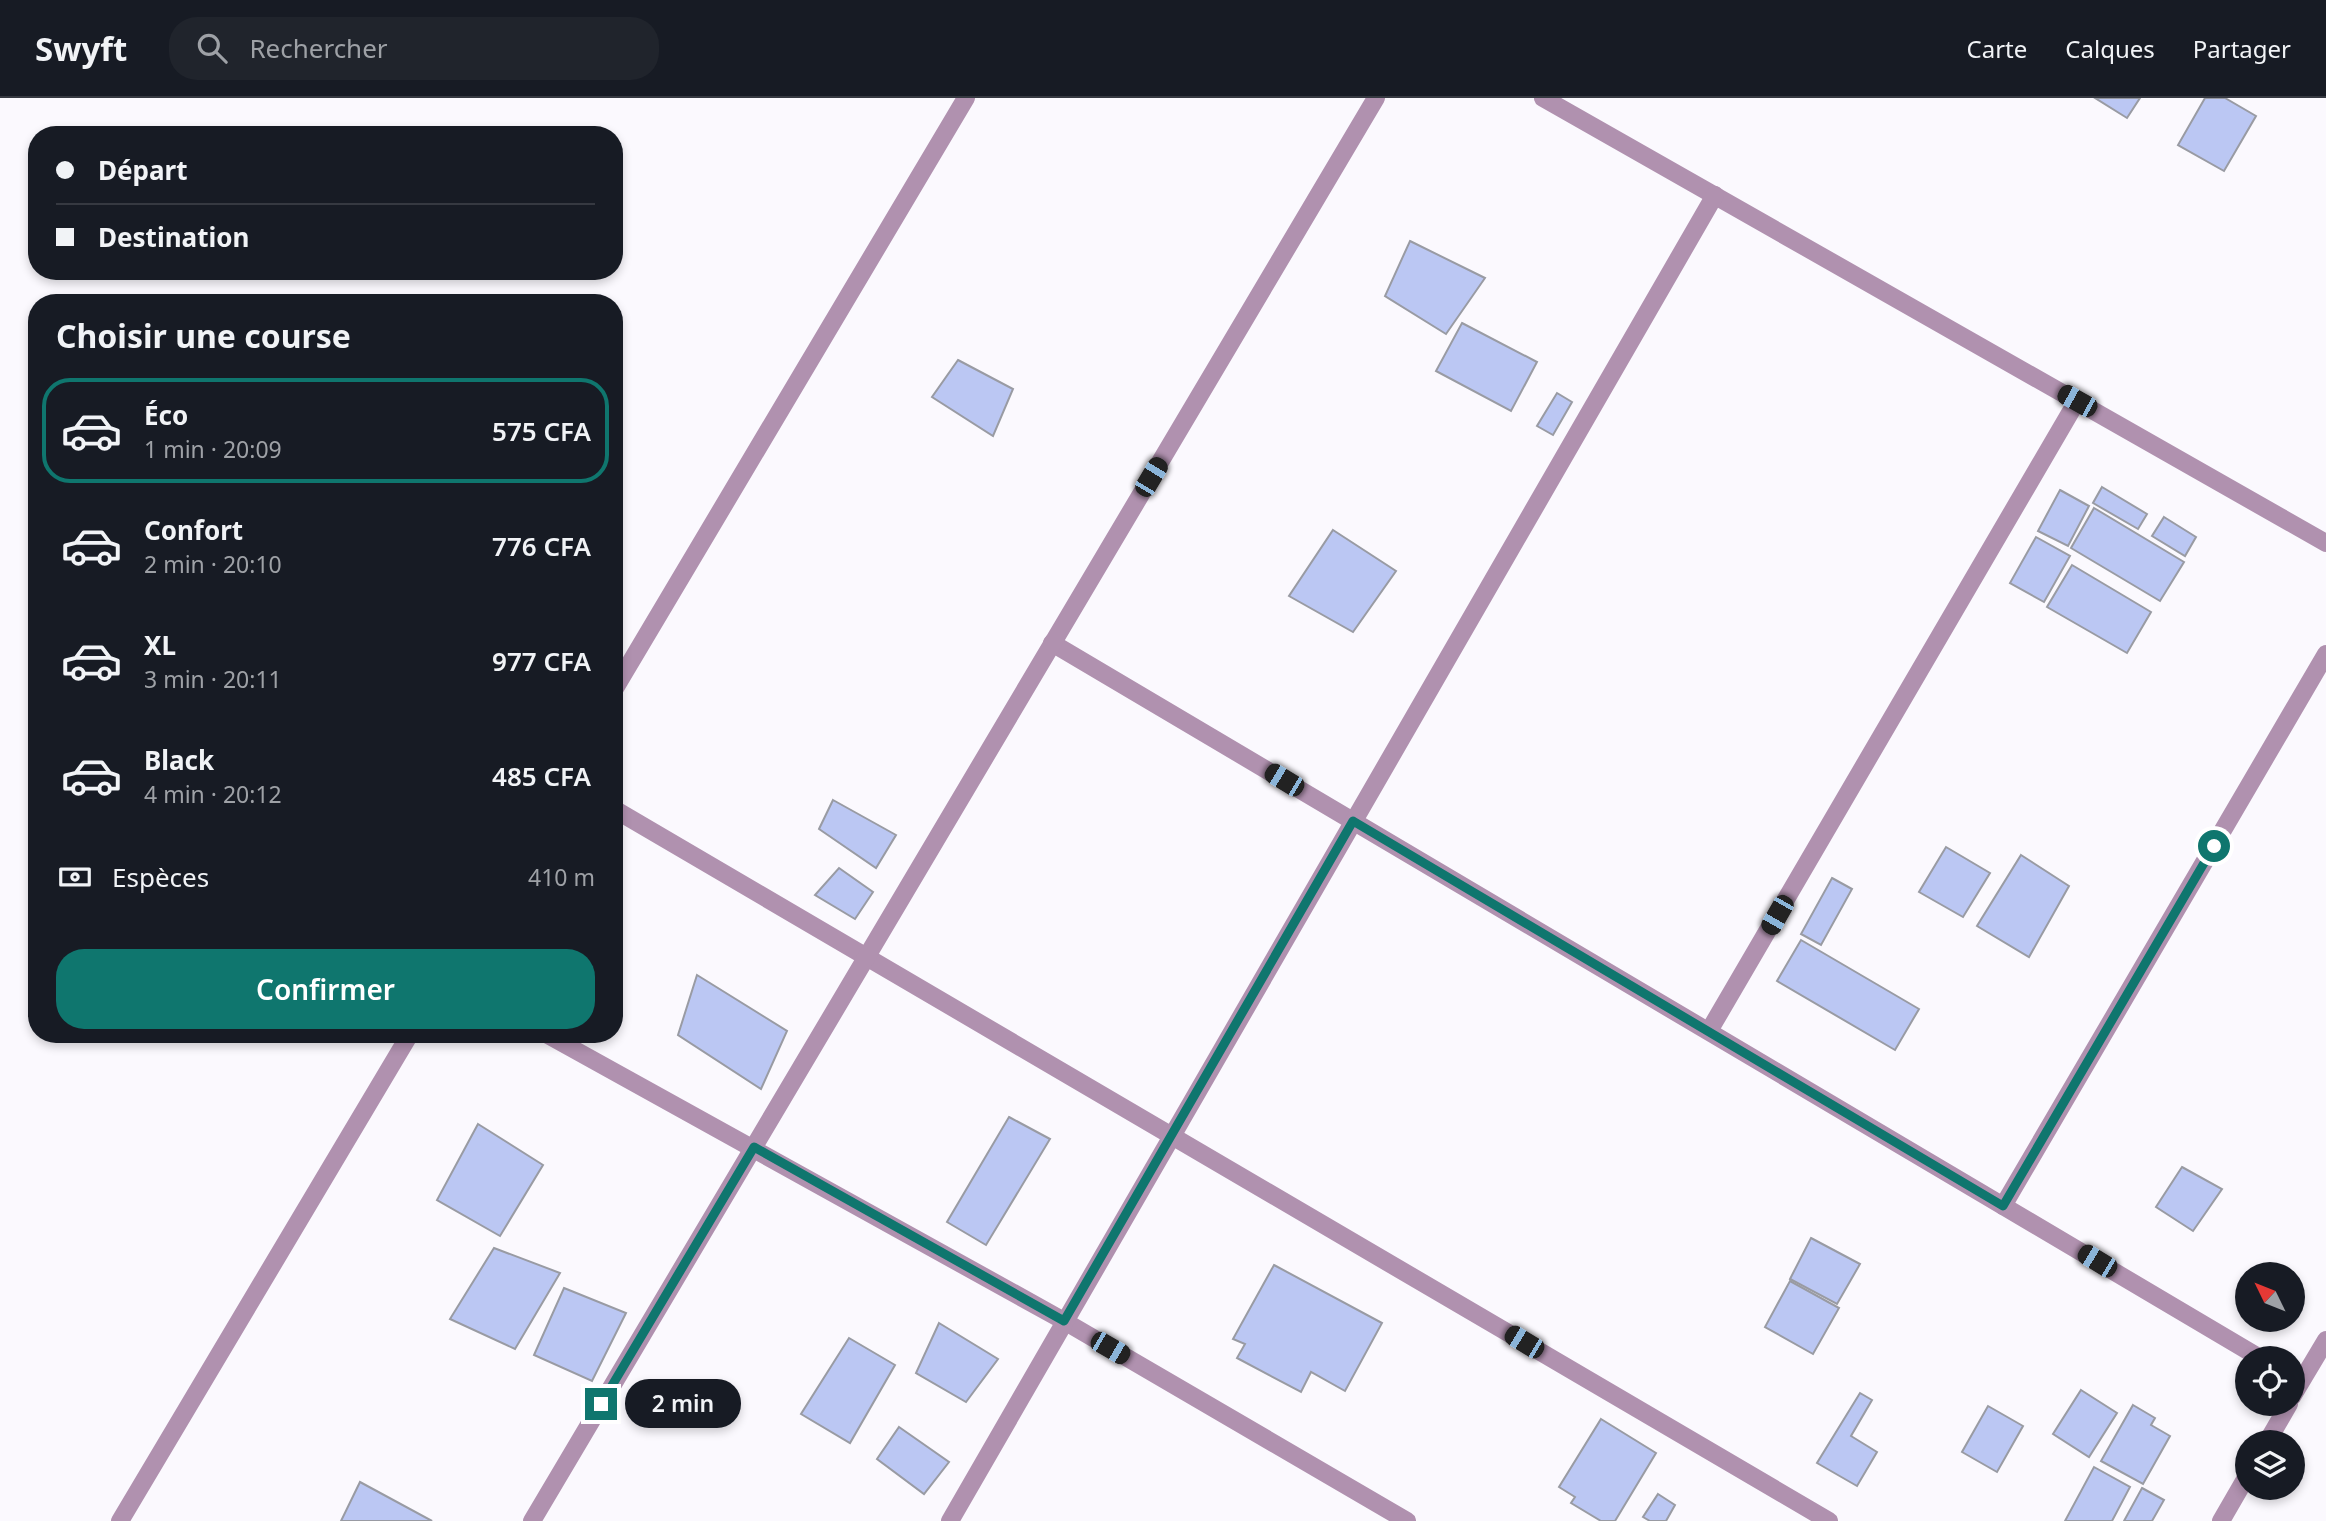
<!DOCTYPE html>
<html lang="fr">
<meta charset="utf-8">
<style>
:root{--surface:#171b24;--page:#20242c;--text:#f1f3f6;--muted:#9ea1a6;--line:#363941;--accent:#0f766e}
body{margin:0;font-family:"Noto Sans",sans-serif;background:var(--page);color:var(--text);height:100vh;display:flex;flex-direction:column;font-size:26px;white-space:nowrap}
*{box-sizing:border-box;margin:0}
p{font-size:23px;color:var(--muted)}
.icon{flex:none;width:38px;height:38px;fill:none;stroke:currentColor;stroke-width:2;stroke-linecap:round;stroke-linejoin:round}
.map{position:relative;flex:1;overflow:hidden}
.drawer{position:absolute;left:28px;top:196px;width:595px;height:749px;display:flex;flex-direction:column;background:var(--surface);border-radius:28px;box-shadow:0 4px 10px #0003}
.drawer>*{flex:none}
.guide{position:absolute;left:28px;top:28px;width:595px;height:154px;border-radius:28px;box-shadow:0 4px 10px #0003;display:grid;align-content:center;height:154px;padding:0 28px;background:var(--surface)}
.needle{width:46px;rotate:313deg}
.tools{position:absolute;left:2235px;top:1164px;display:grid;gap:14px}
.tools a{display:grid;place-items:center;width:70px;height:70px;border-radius:50%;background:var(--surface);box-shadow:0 4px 10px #0003;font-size:35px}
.end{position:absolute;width:32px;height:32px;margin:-16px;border:9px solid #0f766e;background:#fff;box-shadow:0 0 0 4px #fff}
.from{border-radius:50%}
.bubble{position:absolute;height:49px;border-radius:24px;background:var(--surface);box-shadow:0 4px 10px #0003;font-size:23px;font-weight:600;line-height:49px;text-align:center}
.car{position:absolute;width:21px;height:42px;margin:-21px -10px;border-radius:9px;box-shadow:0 0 5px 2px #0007;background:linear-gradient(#222 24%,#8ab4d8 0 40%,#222 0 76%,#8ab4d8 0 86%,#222 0)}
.guide b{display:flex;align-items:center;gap:24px;height:66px;font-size:26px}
.guide b+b{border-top:2px solid var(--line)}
.guide i{width:18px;height:18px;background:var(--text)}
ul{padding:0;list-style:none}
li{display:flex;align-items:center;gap:21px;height:105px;margin:0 14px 10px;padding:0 14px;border:4px solid transparent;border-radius:28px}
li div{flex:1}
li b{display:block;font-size:26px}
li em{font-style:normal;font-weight:600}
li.current{border-color:var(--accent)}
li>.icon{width:63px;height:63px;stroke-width:1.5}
h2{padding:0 28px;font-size:32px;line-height:84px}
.pay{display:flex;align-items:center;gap:18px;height:77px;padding:0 28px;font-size:26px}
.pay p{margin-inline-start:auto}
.primary-button{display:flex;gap:14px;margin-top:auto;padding:14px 28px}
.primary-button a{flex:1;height:80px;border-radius:28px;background:var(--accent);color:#fff;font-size:28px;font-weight:600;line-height:80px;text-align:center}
header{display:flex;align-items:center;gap:42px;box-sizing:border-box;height:98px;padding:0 35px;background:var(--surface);border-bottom:2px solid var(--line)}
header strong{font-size:33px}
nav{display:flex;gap:38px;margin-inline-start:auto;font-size:24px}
.search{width:490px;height:63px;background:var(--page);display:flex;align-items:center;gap:18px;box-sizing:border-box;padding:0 24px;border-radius:28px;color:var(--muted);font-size:26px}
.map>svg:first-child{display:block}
.building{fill:#bbc7f3;stroke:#999ba3;stroke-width:2}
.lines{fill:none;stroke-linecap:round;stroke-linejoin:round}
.minor{stroke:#b091af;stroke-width:18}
.route{stroke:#0f766e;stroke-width:9}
</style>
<header>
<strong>Swyft</strong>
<div class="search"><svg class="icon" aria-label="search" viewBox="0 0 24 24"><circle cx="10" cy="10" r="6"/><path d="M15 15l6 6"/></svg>Rechercher</div>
<nav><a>Carte</a><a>Calques</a><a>Partager</a></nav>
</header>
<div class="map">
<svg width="2326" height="1423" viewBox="0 0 2326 1423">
<rect width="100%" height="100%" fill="#fbf9fe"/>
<!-- building -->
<g class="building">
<polygon points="2095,0 2140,0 2127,20"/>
<polygon points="2205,0 2225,0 2256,18 2224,73 2178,47"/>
<polygon points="1410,143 1485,180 1446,236 1385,198"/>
<polygon points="1462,225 1537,264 1511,313 1436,273"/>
<polygon points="958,262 1013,291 993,338 932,299"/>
<polygon points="1557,295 1572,304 1553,337 1537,328"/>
<polygon points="2102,389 2147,416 2138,431 2093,405"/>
<polygon points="2060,392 2089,408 2068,448 2038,433"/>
<polygon points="2094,410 2184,464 2160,503 2071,450"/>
<polygon points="2164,419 2196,439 2185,458 2152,438"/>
<polygon points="1333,432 1396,473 1353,534 1289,498"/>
<polygon points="2036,439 2070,458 2044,504 2010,485"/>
<polygon points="2072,467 2151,514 2127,555 2047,509"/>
<polygon points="833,702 896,737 876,770 819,731"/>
<polygon points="1946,749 1990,775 1963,819 1919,794"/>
<polygon points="2021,757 2069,788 2029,859 1977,828"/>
<polygon points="839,770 873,794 855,821 815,797"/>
<polygon points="1832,780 1852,791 1821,847 1801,836"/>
<polygon points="1801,842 1919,911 1895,952 1777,883"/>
<polygon points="697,877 787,933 761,991 678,937"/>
<polygon points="1009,1019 1050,1041 986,1147 947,1124"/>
<polygon points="478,1026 543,1067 500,1138 437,1102"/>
<polygon points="2182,1069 2222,1091 2193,1133 2156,1109"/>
<polygon points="1811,1140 1860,1166 1837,1206 1790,1181"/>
<polygon points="494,1150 560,1175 515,1251 450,1221"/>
<polygon points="1274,1167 1382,1225 1345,1293 1311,1274 1301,1294 1237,1260 1245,1246 1233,1241"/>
<polygon points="1790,1183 1839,1210 1813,1256 1765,1229"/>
<polygon points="564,1190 626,1215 592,1283 534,1257"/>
<polygon points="939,1225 998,1261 966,1304 916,1275"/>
<polygon points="849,1240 895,1267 850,1345 801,1316"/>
<polygon points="2081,1292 2117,1315 2089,1359 2053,1336"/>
<polygon points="1860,1295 1872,1302 1851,1338 1877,1354 1857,1388 1817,1365"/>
<polygon points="2133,1307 2155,1320 2151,1327 2170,1338 2143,1386 2101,1363"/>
<polygon points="1988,1308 2023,1328 1997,1374 1962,1354"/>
<polygon points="1601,1321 1656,1355 1615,1423 1601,1423 1571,1405 1575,1399 1559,1389"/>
<polygon points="899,1329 949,1364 924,1396 877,1361"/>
<polygon points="2094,1369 2130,1389 2112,1423 2065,1423"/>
<polygon points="360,1384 432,1423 341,1423"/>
<polygon points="2142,1390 2164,1402 2152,1423 2124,1423"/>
<polygon points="1658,1396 1675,1407 1666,1423 1650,1423 1643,1419"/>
</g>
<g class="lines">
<!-- minor -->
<g class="minor">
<polyline points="1543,0 2326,445"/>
<polyline points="1052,545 2260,1260"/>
<polyline points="614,592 966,0"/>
<polyline points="614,711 1829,1423"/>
<polyline points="1709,933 2077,303"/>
<polyline points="546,936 1064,1223 1407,1423"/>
<polyline points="2003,1108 2326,556"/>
<polyline points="2292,1299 2326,1242"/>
<polyline points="2267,1344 2289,1306"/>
<polyline points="120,1423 410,936"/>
<polyline points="532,1423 1376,0"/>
<polyline points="950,1423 1715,97"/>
<polyline points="2221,1423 2247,1378"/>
</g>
</g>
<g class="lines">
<!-- route -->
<polyline class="route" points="601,1306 754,1049 1064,1223 1353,723 2003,1108 2214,748"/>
</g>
</svg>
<div class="tools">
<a><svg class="needle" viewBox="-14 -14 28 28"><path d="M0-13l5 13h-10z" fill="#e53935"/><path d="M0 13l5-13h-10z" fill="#9ea1a6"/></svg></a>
<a><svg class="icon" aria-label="locate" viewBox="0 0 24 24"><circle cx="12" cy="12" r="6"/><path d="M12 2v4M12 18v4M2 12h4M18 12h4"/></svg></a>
<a><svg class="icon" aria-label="layers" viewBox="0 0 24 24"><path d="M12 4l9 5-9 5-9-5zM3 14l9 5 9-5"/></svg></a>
</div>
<i class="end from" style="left:2214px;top:748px"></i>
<i class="end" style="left:601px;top:1306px"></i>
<div class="bubble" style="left:625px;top:1281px;width:116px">2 min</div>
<i class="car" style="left:2077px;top:303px;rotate:299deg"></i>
<i class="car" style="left:1151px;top:379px;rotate:31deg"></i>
<i class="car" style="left:1284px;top:682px;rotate:301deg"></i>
<i class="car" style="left:1777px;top:817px;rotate:210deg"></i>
<i class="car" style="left:2097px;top:1163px;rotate:301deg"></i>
<i class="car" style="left:1524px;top:1244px;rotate:301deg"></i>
<i class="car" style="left:1110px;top:1250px;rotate:120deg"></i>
<div class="guide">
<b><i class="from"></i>Départ</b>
<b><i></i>Destination</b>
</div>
<section class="drawer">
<h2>Choisir une course</h2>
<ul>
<li class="current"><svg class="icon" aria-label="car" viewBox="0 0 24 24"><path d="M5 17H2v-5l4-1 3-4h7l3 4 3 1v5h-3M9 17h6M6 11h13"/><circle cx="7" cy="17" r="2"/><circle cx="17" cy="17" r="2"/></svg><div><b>Éco</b><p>1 min · 20:09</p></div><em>575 CFA</em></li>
<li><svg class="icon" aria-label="car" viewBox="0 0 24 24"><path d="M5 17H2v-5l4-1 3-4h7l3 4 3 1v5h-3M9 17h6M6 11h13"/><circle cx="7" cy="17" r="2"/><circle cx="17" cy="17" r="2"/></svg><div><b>Confort</b><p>2 min · 20:10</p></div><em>776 CFA</em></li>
<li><svg class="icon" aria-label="car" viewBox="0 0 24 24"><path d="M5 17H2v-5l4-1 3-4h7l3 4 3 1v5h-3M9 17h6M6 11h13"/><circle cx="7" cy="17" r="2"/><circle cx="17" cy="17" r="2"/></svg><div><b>XL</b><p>3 min · 20:11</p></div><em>977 CFA</em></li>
<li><svg class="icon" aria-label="car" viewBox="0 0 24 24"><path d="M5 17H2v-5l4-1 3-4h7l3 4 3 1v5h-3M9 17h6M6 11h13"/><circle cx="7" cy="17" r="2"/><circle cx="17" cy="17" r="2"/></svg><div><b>Black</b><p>4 min · 20:12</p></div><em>485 CFA</em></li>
</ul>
<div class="pay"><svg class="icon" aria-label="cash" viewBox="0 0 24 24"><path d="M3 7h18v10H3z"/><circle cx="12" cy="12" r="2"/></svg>Espèces<p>410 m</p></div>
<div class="primary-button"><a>Confirmer</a></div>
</section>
</div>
